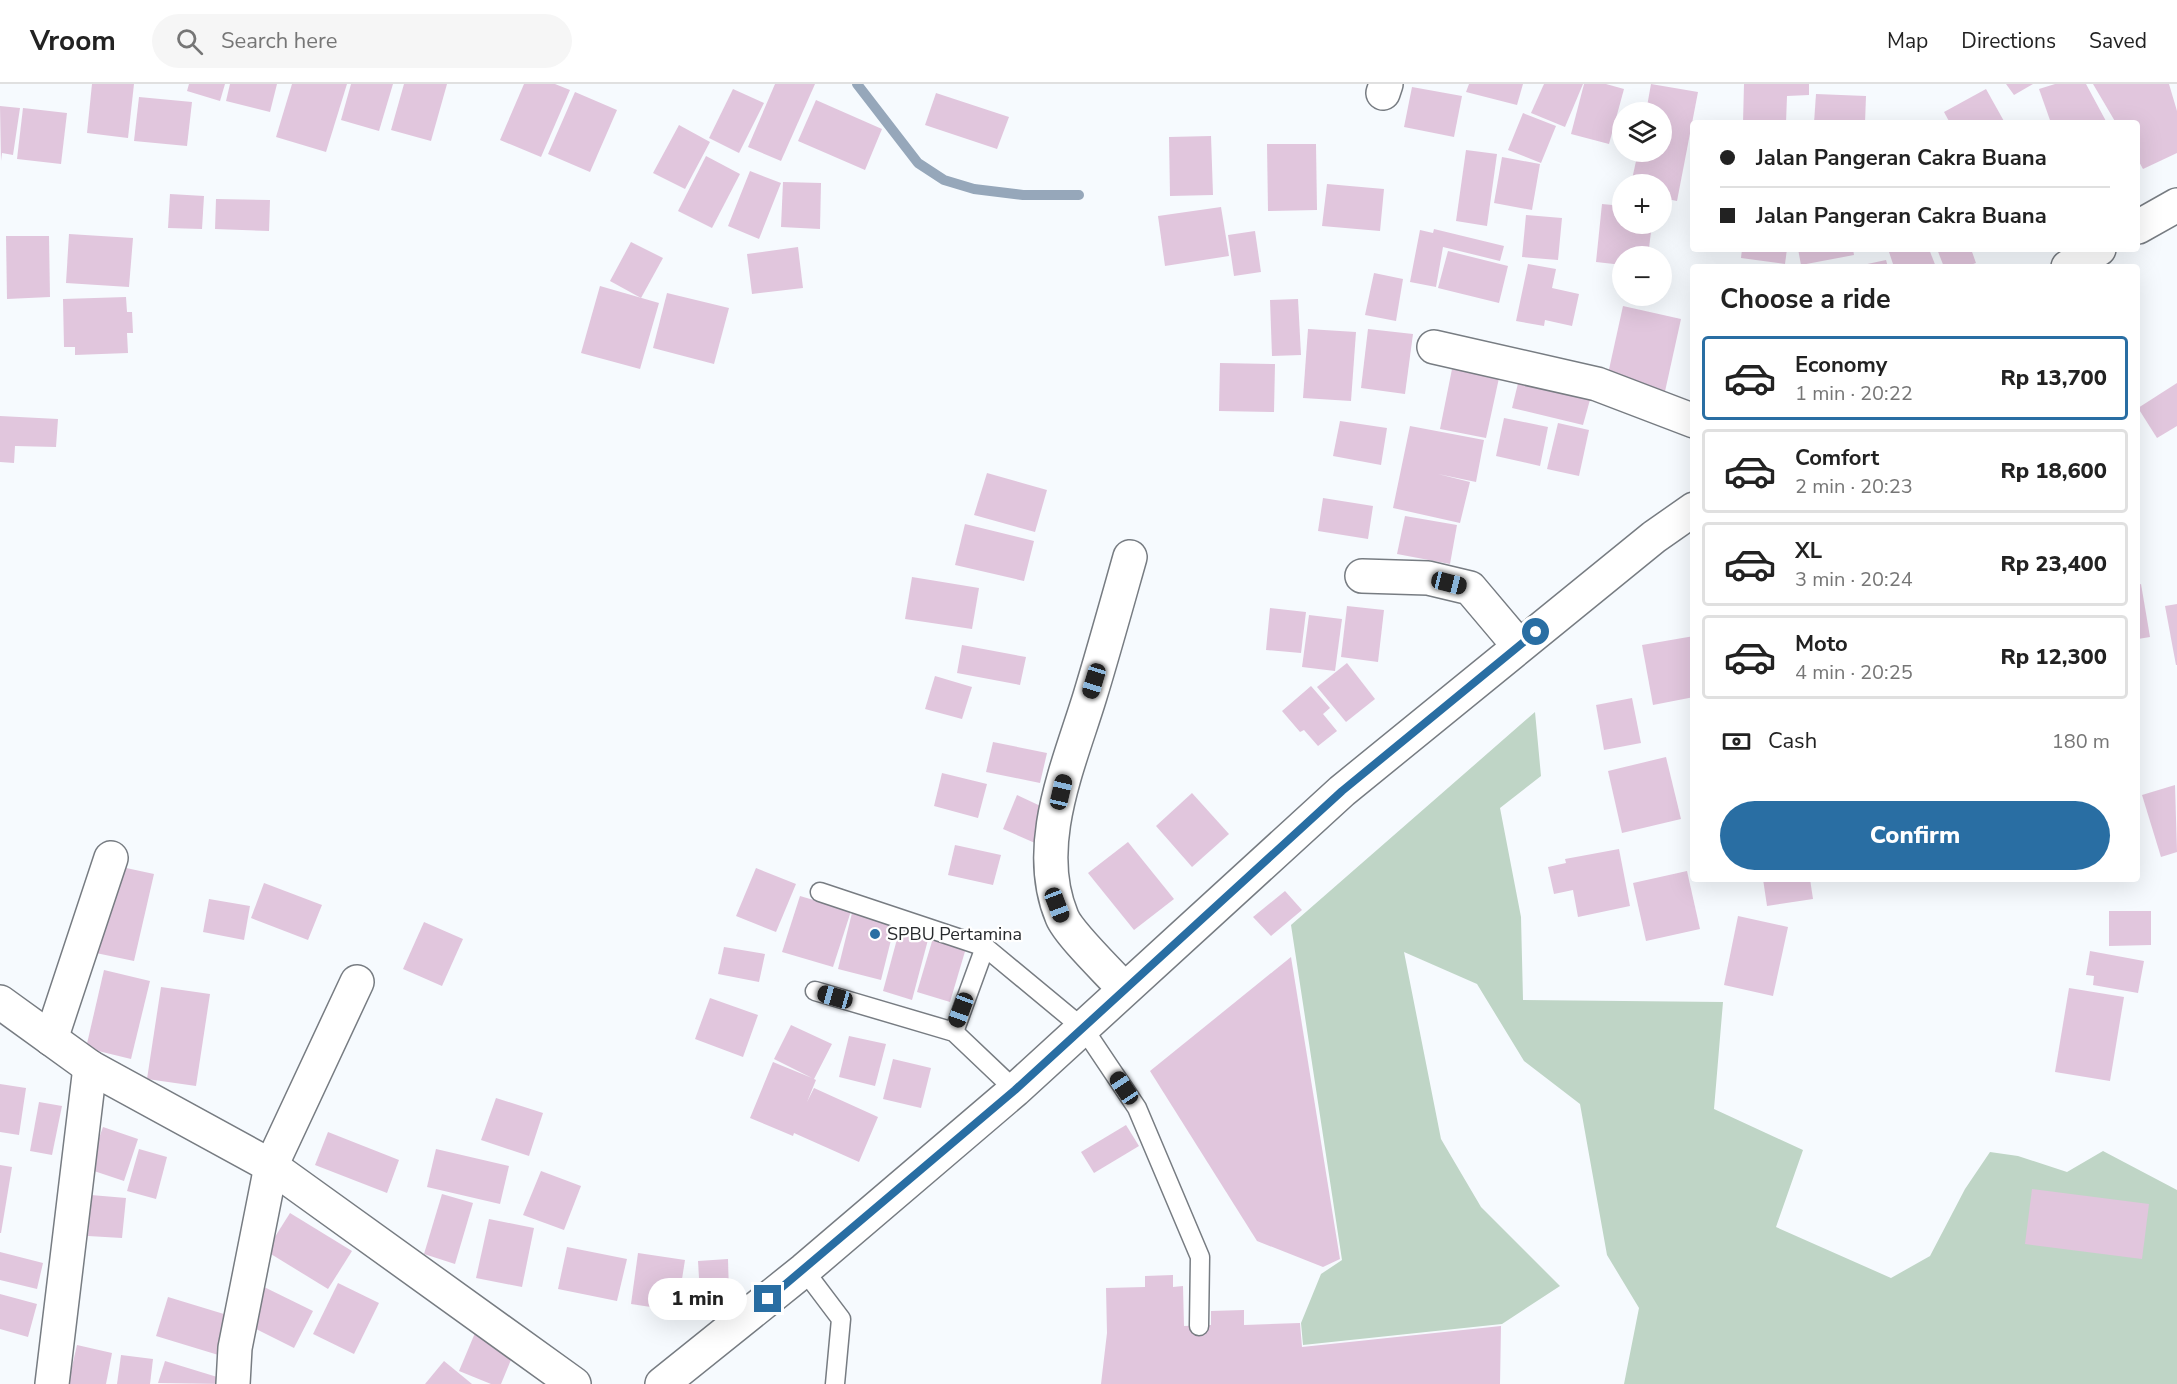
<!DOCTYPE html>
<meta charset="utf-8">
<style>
:root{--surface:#fff;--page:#f6f6f6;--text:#222;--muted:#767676;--line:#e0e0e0;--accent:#296ea3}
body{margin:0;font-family:"Nunito Sans",sans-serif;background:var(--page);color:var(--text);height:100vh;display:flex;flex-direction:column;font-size:22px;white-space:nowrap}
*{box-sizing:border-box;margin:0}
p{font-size:20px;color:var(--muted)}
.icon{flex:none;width:33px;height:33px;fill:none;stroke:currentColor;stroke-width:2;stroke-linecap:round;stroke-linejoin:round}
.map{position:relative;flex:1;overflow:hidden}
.drawer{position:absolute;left:1690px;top:180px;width:450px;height:618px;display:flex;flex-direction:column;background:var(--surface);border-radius:6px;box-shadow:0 6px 24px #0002}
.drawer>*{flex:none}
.top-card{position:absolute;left:1690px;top:36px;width:450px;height:132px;border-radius:6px;box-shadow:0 6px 24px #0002;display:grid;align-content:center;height:132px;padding:0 30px;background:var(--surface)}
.controls{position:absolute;left:1612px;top:18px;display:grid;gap:12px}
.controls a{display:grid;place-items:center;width:60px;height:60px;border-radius:50%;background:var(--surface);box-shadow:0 6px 24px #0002;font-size:30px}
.end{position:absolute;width:27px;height:27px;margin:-14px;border:8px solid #296ea3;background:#fff;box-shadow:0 0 0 3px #fff}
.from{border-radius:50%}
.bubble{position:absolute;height:42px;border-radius:21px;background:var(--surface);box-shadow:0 6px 24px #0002;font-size:20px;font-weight:800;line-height:42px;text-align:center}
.car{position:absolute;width:18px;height:36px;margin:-18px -9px;border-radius:8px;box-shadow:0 0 4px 2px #0007;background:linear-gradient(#222 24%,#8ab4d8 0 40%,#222 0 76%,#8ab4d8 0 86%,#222 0)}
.top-card b{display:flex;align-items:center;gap:21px;height:57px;font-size:22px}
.top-card b+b{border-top:2px solid var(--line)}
.top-card i{width:15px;height:15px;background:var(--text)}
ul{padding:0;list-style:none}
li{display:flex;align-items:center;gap:18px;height:84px;margin:0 12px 9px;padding:0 18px;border:3px solid var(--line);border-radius:6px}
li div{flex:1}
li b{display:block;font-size:22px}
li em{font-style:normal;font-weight:800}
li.on{border-color:var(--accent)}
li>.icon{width:54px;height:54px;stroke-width:1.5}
h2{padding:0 30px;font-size:27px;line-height:72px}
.pay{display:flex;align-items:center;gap:15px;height:66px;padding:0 30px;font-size:22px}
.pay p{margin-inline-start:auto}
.primary-button{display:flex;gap:12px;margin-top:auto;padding:12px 30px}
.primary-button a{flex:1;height:69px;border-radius:36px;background:var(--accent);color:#fff;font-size:24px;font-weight:800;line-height:69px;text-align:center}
header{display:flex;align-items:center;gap:36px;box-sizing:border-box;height:84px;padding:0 30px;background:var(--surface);border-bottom:2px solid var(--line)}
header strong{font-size:28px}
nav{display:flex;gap:33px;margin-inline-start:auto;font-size:21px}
.search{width:420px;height:54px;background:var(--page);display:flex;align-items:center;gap:15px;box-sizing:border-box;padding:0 21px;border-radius:33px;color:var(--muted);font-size:22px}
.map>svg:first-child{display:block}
.green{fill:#bfd5c6}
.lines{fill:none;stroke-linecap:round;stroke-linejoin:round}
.stream{stroke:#96a7ba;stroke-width:10}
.building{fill:#e1c6dd}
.lane-casing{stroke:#777c82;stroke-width:21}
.street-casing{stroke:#777c82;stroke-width:36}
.primary-casing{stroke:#777c82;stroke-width:36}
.lane{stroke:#fff;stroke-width:18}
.street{stroke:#fff;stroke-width:33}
.primary{stroke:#fff;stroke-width:33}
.route{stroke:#296ea3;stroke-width:8}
.poi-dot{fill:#296ea3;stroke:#fff;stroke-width:2}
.labels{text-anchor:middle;stroke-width:4.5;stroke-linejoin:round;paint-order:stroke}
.poi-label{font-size:18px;fill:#27292c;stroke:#fff;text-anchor:start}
</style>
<header>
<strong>Vroom</strong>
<div class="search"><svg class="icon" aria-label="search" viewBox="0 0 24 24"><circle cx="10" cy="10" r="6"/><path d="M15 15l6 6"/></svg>Search here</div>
<nav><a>Map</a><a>Directions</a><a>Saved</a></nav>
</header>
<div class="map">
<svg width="2177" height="1300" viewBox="0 0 2177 1300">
<rect width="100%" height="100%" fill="#f6fafe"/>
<!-- green -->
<polygon class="green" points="1535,628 1541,692 1500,724 1521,833 1523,916 1723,918 1714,1025 1803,1066 1776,1143 1891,1194 1930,1172 1965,1105 1990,1068 2018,1072 2067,1088 2103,1067 2177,1106 2177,1300 1624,1300 1639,1224 1607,1171 1580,1020 1524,977 1477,900 1404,868 1441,1055 1481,1123 1560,1202 1502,1240 1303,1261 1301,1239 1321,1190 1342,1176 1291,841"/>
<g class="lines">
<!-- stream -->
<polyline class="stream" points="857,0 918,79 944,96 974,105 1023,111 1079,111"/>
</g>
<!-- building -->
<g class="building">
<polygon points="92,0 134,0 128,54 87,49"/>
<polygon points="189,0 225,0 220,17 187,7"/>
<polygon points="230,0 277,0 270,28 226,17"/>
<polygon points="292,0 347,0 326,68 276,53"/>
<polygon points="351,0 393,0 379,47 341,36"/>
<polygon points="404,0 447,0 431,57 391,46"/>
<polygon points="524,0 555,0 570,6 541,73 500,56"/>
<polygon points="775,0 815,0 781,77 748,63"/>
<polygon points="1469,0 1523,0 1517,21 1466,8"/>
<polygon points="1544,0 1583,0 1565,43 1531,29"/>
<polygon points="1584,0 1606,0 1624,5 1609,60 1571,50"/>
<polygon points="1651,0 1698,8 1677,117 1662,114 1662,100 1631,100 1638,68 1662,68 1662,28 1646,28"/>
<polygon points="1744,0 1809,0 1809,11 1787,12 1786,39 1743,39"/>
<polygon points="2006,0 2033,0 2014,11"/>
<polygon points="2055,0 2086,0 2107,39 2051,39 2039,5"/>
<polygon points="2093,0 2169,0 2177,27 2177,69 2143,85 2138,76 2138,39 2116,39"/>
<polygon points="1412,3 1462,12 1454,53 1404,43"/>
<polygon points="733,5 764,19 739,69 709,54"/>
<polygon points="1986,5 2005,39 1950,39 1944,28"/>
<polygon points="575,8 617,26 590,88 548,70"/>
<polygon points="936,9 1009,33 997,65 925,41"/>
<polygon points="1816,10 1866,12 1865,39 1814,39"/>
<polygon points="139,13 192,18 187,62 134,57"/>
<polygon points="816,16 882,45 865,86 798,57"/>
<polygon points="0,22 20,24 13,71 2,69 1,77"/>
<polygon points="23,24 67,29 61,80 17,75"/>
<polygon points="1523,29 1556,42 1541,79 1508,66"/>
<polygon points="679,41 710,58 685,105 653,89"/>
<polygon points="1211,52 1213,111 1170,112 1169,53"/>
<polygon points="1267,60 1316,60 1317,126 1268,127"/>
<polygon points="1466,66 1497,70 1487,142 1456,137"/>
<polygon points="706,72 740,90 712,144 678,127"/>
<polygon points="1502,73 1540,80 1532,126 1494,119"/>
<polygon points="750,87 781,99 759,155 728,142"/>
<polygon points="783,98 821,99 820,145 781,143"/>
<polygon points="1327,100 1384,105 1380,147 1322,142"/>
<polygon points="170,110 204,112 202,145 168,144"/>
<polygon points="216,115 270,116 269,147 215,145"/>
<polygon points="1602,120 1623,122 1623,140 1652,140 1648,172 1623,172 1623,181 1596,178"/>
<polygon points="1221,123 1229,172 1165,182 1158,132"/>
<polygon points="1526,131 1562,134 1558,176 1522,173"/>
<polygon points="1434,145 1504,162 1500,177 1443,163 1436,203 1410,198 1420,146 1433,149"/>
<polygon points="1255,147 1261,188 1234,192 1228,151"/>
<polygon points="69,150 133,154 129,203 66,199"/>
<polygon points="6,152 49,152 50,213 7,215"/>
<polygon points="631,158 663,174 641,214 610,197"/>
<polygon points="798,163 803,204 752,210 747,170"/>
<polygon points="1742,165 1787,165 1785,180 1741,174"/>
<polygon points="1798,165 1853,165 1854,171 1801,181"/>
<polygon points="1888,165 1929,165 1936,183 1894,183"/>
<polygon points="1937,165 1971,165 1976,179 1965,183 1944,183"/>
<polygon points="1448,167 1508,182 1499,219 1438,204"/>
<polygon points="1886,176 1888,183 1858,183 1858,182"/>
<polygon points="1528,180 1556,185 1552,204 1579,210 1572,242 1545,236 1544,242 1516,237"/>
<polygon points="1374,189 1403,195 1396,237 1365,231"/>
<polygon points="600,202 659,219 640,285 581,269"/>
<polygon points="667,209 729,224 714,280 653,264"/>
<polygon points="126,213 127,228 132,228 133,249 127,249 128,269 75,271 75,263 64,263 63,215"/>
<polygon points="1298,215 1301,271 1272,272 1270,216"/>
<polygon points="1623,222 1681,235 1664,312 1606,299"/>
<polygon points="1308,245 1356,248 1351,317 1303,314"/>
<polygon points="1368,245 1413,250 1405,310 1361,304"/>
<polygon points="1220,279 1275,280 1274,328 1219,327"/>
<polygon points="1452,285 1499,294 1486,354 1440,345"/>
<polygon points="1521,287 1593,305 1583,341 1512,324"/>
<polygon points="2177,299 2177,342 2157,354 2138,324"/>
<polygon points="0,332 58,335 56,363 15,362 14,379 0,378"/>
<polygon points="1504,334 1548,343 1540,382 1496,372"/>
<polygon points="1340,337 1387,344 1381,381 1333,372"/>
<polygon points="1558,339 1589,346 1579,392 1547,385"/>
<polygon points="1410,342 1484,356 1476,398 1438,390 1470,398 1460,439 1393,424"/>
<polygon points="987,389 1047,406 1035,448 974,431"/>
<polygon points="1323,414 1373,422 1368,455 1318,447"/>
<polygon points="1405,432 1457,441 1450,480 1397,470"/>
<polygon points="965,440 1034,457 1024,497 955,481"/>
<polygon points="912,493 979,504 972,545 905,535"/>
<polygon points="2141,500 2150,553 2138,555 2138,501"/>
<polygon points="2177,520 2177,581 2176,581 2165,522"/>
<polygon points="1347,522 1384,526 1378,578 1341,573"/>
<polygon points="1270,524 1306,528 1301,569 1266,566"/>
<polygon points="1309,531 1342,535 1335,587 1302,583"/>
<polygon points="1694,552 1694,613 1653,621 1642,561"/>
<polygon points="962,561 1026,573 1020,601 957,589"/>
<polygon points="1347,579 1375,615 1346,638 1317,603"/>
<polygon points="935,592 972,603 962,635 925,625"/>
<polygon points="1311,602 1330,624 1323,630 1337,647 1318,662 1304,646 1300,648 1282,627"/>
<polygon points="1632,614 1641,659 1604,666 1596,621"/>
<polygon points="993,658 1047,669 1040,699 986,688"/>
<polygon points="1666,673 1681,735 1622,749 1608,687"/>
<polygon points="942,689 987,700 978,734 934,722"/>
<polygon points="2175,701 2177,768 2161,773 2142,711"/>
<polygon points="1192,709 1229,750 1192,783 1156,742"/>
<polygon points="1017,711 1049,726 1035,759 1003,745"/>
<polygon points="1128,758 1174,815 1134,846 1088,789"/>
<polygon points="955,761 1001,771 993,801 948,791"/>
<polygon points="1619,765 1630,822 1578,833 1573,806 1554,810 1548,783 1566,779 1565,775"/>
<polygon points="117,782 154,790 134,877 96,869"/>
<polygon points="756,784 796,800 776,848 736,832"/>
<polygon points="1687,787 1700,845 1646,857 1633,799"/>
<polygon points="1763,795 1810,795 1813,815 1767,822"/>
<polygon points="264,799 322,821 308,856 251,834"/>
<polygon points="1285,807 1302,826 1271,852 1253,833"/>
<polygon points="800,812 851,827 833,883 782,868"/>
<polygon points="209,815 250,822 244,856 203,848"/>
<polygon points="2109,827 2151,827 2151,861 2109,862"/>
<polygon points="852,829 895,840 881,896 838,885"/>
<polygon points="1738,832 1788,843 1773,912 1724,901"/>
<polygon points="424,838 463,855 442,902 403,885"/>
<polygon points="900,844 929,852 912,916 883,907"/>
<polygon points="933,854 966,864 950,918 917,908"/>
<polygon points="724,863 765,870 759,898 718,890"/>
<polygon points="2090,867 2144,877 2138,909 2093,901 2094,892 2086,891"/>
<polygon points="1291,873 1340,1175 1323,1183 1257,1157 1150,987"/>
<polygon points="104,886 150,897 131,975 86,964"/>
<polygon points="161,903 210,910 196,1002 147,995"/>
<polygon points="2069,904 2124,913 2110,997 2055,988"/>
<polygon points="710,914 758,931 743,973 695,955"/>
<polygon points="791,941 832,960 814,995 816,996 807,1018 814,1004 878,1033 859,1078 794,1049 793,1052 750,1034 773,978 812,994 774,975"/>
<polygon points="849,952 886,960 875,1002 839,993"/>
<polygon points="893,975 931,984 921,1024 883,1015"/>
<polygon points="0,1000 26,1004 19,1051 0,1048"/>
<polygon points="496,1014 543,1029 529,1072 481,1056"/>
<polygon points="39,1018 62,1022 52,1071 30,1067"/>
<polygon points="1126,1041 1139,1062 1094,1089 1081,1068"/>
<polygon points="103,1043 138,1055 124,1097 88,1085"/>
<polygon points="328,1048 399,1076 387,1109 315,1081"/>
<polygon points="139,1065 167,1073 156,1115 127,1107"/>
<polygon points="436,1065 509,1082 500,1120 427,1103"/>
<polygon points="0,1081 12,1083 1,1149 0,1149"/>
<polygon points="541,1087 581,1102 564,1146 523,1131"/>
<polygon points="2032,1105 2149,1120 2142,1175 2025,1160"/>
<polygon points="442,1110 473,1119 455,1180 424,1170"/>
<polygon points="91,1111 126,1114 122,1154 88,1152"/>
<polygon points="290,1129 352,1167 328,1205 266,1167"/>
<polygon points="489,1135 534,1144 522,1203 476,1194"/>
<polygon points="567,1163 627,1175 617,1217 558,1205"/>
<polygon points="0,1168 43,1179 37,1205 0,1196"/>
<polygon points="638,1169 685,1176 677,1227 631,1220"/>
<polygon points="728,1175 729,1210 700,1211 698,1177"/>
<polygon points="1173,1191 1173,1203 1183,1202 1184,1242 1211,1241 1211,1227 1244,1226 1244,1241 1300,1239 1302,1263 1501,1242 1500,1300 1101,1300 1107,1249 1106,1204 1145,1203 1145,1192"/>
<polygon points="338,1199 379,1219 354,1270 313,1250"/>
<polygon points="260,1201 313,1227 294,1264 242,1238"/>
<polygon points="0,1210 37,1220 28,1253 0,1245"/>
<polygon points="168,1213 237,1234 225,1273 156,1252"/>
<polygon points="475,1249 515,1266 501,1300 491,1300 459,1287"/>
<polygon points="77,1261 112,1269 106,1300 68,1300"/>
<polygon points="121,1271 153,1275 150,1300 117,1300"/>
<polygon points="165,1277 227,1296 225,1300 158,1299"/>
<polygon points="444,1277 472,1300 425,1300"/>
</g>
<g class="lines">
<defs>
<g id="lane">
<polyline points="820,808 985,863 1084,945 1137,1024 1200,1173 1199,1242"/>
<polyline points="815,907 954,948 1015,1006"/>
<polyline points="954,948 985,863"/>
<polyline points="804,1186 841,1235 835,1300"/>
</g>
<g id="street">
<polyline points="1383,9 1386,0"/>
<polyline points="1434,263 1597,300 1694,337"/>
<polyline points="1362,492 1428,494 1470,504 1519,562"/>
<path d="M1124,905c-14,-16 -55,-55 -62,-72 -30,-71 7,-152 28,-221 14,-46 27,-93 40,-139"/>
<polyline points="0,918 90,983 271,1082 574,1300"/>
<polyline points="51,955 111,774"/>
<polyline points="52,1300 90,983"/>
<polyline points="233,1300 235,1264 271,1082 357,898"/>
</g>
<g id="primary">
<polyline points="2138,143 2177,121"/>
<polyline points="2068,183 2099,165"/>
<polyline points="662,1300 804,1186 1015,1006 1342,707 1654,453 1694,425"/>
</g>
</defs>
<!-- lane casing -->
<use href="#lane" class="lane-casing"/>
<!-- street casing -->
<use href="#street" class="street-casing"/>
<!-- primary casing -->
<use href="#primary" class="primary-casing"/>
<!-- lane -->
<use href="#lane" class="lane"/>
<!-- street -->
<use href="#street" class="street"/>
<!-- primary -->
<use href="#primary" class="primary"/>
</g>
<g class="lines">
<!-- route -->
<polyline class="route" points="768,1215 1015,1006 1342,707 1536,548"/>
</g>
<!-- markers -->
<circle class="poi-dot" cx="875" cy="850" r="6"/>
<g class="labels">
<!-- poi labels -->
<g class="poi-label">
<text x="887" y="856">SPBU Pertamina</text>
</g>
</g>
</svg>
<div class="controls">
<a><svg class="icon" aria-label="layers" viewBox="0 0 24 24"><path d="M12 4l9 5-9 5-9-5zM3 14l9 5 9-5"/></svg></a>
<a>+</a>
<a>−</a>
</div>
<i class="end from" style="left:1536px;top:548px"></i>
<i class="end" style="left:768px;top:1215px"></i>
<div class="bubble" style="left:648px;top:1194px;width:99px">1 min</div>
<i class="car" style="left:1449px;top:499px;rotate:104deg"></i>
<i class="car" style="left:1094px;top:597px;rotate:197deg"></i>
<i class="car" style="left:1061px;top:708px;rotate:13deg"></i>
<i class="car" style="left:1057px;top:821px;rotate:159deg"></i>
<i class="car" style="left:835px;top:913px;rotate:286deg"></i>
<i class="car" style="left:961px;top:926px;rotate:200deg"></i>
<i class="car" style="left:1124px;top:1004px;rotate:326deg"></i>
<div class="top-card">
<b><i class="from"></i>Jalan Pangeran Cakra Buana</b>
<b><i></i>Jalan Pangeran Cakra Buana</b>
</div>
<section class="drawer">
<h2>Choose a ride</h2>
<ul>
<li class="on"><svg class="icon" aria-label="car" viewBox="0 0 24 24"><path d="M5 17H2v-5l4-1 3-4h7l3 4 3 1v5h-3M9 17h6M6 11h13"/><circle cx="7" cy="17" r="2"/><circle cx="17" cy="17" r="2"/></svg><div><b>Economy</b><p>1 min · 20:22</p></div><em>Rp 13,700</em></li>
<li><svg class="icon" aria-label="car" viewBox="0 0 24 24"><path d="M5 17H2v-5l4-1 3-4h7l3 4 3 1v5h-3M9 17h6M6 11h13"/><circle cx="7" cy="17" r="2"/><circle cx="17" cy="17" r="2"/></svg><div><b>Comfort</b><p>2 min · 20:23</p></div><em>Rp 18,600</em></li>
<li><svg class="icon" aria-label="car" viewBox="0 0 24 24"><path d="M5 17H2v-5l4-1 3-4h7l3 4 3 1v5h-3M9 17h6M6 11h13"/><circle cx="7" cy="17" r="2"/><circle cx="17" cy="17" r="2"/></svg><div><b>XL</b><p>3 min · 20:24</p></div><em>Rp 23,400</em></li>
<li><svg class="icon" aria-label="car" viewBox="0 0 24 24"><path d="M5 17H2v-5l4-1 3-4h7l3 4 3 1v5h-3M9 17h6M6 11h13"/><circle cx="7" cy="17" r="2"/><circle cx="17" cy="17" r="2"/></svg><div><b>Moto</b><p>4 min · 20:25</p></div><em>Rp 12,300</em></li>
</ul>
<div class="pay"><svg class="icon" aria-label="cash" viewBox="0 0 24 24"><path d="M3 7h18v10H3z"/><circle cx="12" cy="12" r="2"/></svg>Cash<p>180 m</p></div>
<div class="primary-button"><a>Confirm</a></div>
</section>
</div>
